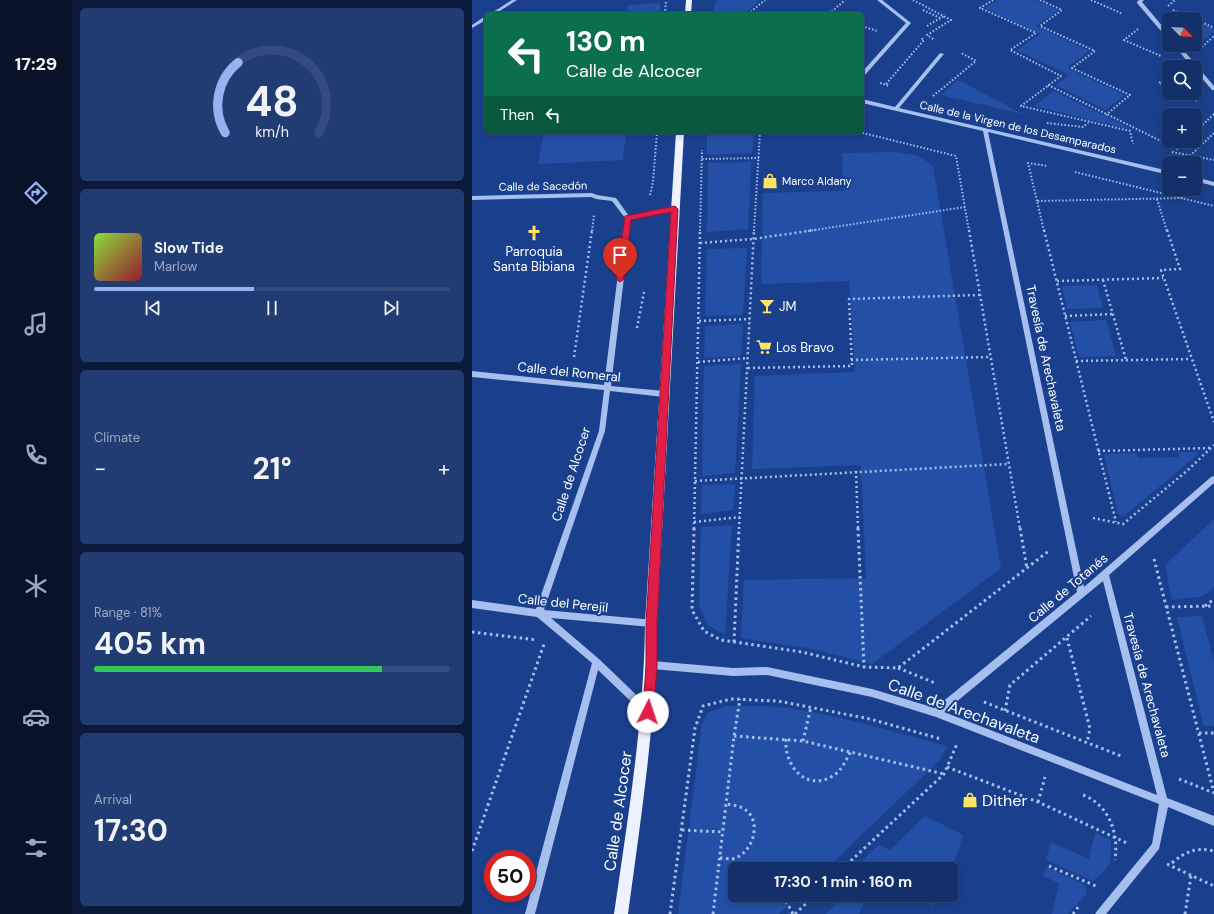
<!DOCTYPE html>
<html lang="en">
<head>
<meta charset="utf-8">
<style>
  :root { --surface:#14306a; --page:#213c72; --text:#f1f3f6; --muted:#9da9c1; --line:#334b7e; --accent:#95b2f1 }
  body { margin:0; font-family:"DM Sans",sans-serif; background:var(--page); color:var(--text); height:100vh; display:flex; flex-direction:column; font-size:15px; white-space:nowrap }
  * { box-sizing:border-box; margin:0 }
  p { font-size:13px; color:var(--muted) }
  .icon { flex:none; width:22px; height:22px; fill:none; stroke:currentColor; stroke-width:2; stroke-linecap:round; stroke-linejoin:round }
  .map { position:relative; flex:1; overflow:hidden }
  .side { display:flex; flex-direction:column; gap:8px; padding:8px; background:#0b1a3a; width:400px }
  .side>* { flex:none }
  .top-card { position:absolute; left:12px; top:12px; width:380px; height:122px; border-radius:6px; box-shadow:0 2px 6px #0003,0 0 0 1px var(--line); background:#0b6e4f; color:#fff; overflow:hidden }
  .needle { width:26px; rotate:114deg }
  .fabs { position:absolute; left:690px; top:12px; display:grid; gap:8px }
  .fabs a { display:grid; place-items:center; width:40px; height:40px; border-radius:6px; background:var(--surface); box-shadow:0 2px 6px #0003,0 0 0 1px var(--line); font-size:20px }
  .speed { position:absolute; left:12px; top:850px; display:flex; gap:8px; font-size:20px; font-weight:700; text-align:center }
  .speed>* { display:grid; place-content:center; width:52px; height:52px; border-radius:50%; background:var(--surface); box-shadow:0 2px 6px #0003,0 0 0 1px var(--line); line-height:1 }
  .speed .limit { border:6px solid #d22; background:#fff; color:#111 }
  .pin { position:absolute; display:grid; place-items:center; width:34px; height:34px; color:#fff; margin:-41px -17px; border-radius:50% 50% 50% 0; rotate:-45deg; box-shadow:0 0 4px #0007 }
  .pin .icon { rotate:45deg }
  .me { position:absolute; width:44px; margin:-22px; rotate:4deg; stroke-linejoin:round; filter:drop-shadow(0 0 3px #0008) }
  .turn { display:flex; align-items:center; gap:14px; height:84px; padding:0 16px; font-size:18px }
  .turn .icon { width:52px; height:52px; stroke-width:2.5 }
  .turn b { display:block; font-size:28px; line-height:34px }
  .then { display:flex; align-items:center; height:38px; padding:0 16px; background:#0003; gap:8px; font-size:15px }
  .big { font-size:30px; font-weight:700; line-height:1.1 }
  .side .widget { flex:1; display:flex; flex-direction:column; justify-content:center; gap:6px; min-width:0; padding:0 14px; border-radius:6px; background:var(--page) }
  .side .dial { align-items:center; gap:0 }
  .dial svg { height:104px; overflow:visible; fill:none; stroke:var(--line); stroke-width:7; stroke-linecap:round; text-anchor:middle }
  .dial text { fill:var(--text); stroke:none }
  .song { display:flex; align-items:center; gap:12px }
  .cover { width:48px; height:48px; border-radius:6px; background:linear-gradient(135deg,hsl(90 70% 55%),hsl(350 70% 35%)) }
  .played { height:4px; border-radius:2px; background:linear-gradient(90deg,var(--accent) 45%,var(--line) 45%) }
  .keys { display:flex; justify-content:space-around; direction:ltr }
  .heat { display:flex; justify-content:space-between; align-items:center; font-size:22px; direction:ltr }
  .charge { height:6px; border-radius:3px; background:linear-gradient(90deg,#34c759 81%,var(--line) 0) }
  .trip { position:absolute; left:256px; top:862px; width:230px; height:40px; border-radius:6px; background:var(--surface); box-shadow:0 2px 6px #0003,0 0 0 1px var(--line); font-weight:700; line-height:40px; text-align:center }
  main { display:flex; flex:1; min-height:0 }
  .tab-bar { display:flex; flex-direction:column; width:72px; justify-content:space-around; align-items:center; background:#08132a; color:var(--muted) }
  .tab-bar .icon { width:28px; height:28px }
  .tab-bar .current { color:var(--accent) }
  .tab-bar b { font-size:18px; color:var(--text) }
  .map>svg:first-child { display:block }
  .green { fill:#2350a6 }
  .lines { fill:none; stroke-linecap:round; stroke-linejoin:round }
  .path-far2 { stroke:#a7bfee; stroke-width:2; stroke-dasharray:1.5 2; stroke-linecap:butt }
  .path-far1 { stroke:#a7bfee; stroke-width:2.5; stroke-dasharray:2 3; stroke-linecap:butt }
  .path { stroke:#a7bfee; stroke-width:3; stroke-dasharray:2.5 3.5; stroke-linecap:butt }
  .minor { fill:#a7bfee; fill-rule:evenodd }
  .major { fill:#eef2ff; fill-rule:evenodd }
  .route { fill:#e11d48; stroke:#92132f }
  .labels { text-anchor:middle; dominant-baseline:central; stroke-width:4; stroke-linejoin:round; paint-order:stroke }
  .far-street-label { font-size:11px; fill:#fff; stroke:#1a408d }
  .far-poi-label { font-size:11px; fill:#fff; stroke:#1a408d; text-anchor:start }
  .poi-label { font-size:13px; fill:#fff; stroke:#1a408d; text-anchor:start }
  .street-label { font-size:13px; fill:#fff; stroke:#1a408d }
  .near-street-label { font-size:16px; fill:#fff; stroke:#1a408d }
  .near-poi-label { font-size:16px; fill:#fff; stroke:#1a408d; text-anchor:start }
</style>
</head>
<body>
<main>
<nav class="tab-bar">
<b>17:29</b>
<svg class="icon current" aria-label="directions" viewBox="0 0 24 24"><path d="M12 3l9 9-9 9-9-9zM9 14v-3h6M13 9l2 2-2 2"/></svg>
<svg class="icon" aria-label="music" viewBox="0 0 24 24"><path d="M9 18V5l10-2v13"/><circle cx="6" cy="18" r="3"/><circle cx="16" cy="16" r="3"/></svg>
<svg class="icon" aria-label="phone" viewBox="0 0 24 24"><path d="M5 4h4l2 5-3 2q2 4 5 5l2-3 5 2v4C11 20 4 13 5 4z"/></svg>
<svg class="icon" aria-label="climate" viewBox="0 0 24 24"><path d="M12 3v18M4 7l16 10M4 17L20 7"/></svg>
<svg class="icon" aria-label="car" viewBox="0 0 24 24"><path d="M5 17H2v-5l4-1 3-4h7l3 4 3 1v5h-3M9 17h6M6 11h13"/><circle cx="7" cy="17" r="2"/><circle cx="17" cy="17" r="2"/></svg>
<svg class="icon" aria-label="filters" viewBox="0 0 24 24"><path d="M4 7h16M4 17h16"/><circle cx="9" cy="7" r="2"/><circle cx="15" cy="17" r="2"/></svg>
</nav>
<section class="side">
<div class="widget dial"><svg viewBox="0 0 100 80">
<path d="M14 69A42 42 0 1 1 86 69"/>
<path d="M14 69A42 42 0 0 1 24 15" stroke="#95b2f1"/>
<text x="50" y="56" font-size="32" font-weight="700">48</text>
<text x="50" y="72" font-size="11">km/h</text>
</svg></div>
<div class="widget">
<div class="song"><i class="cover"></i><div><b>Slow Tide</b><p>Marlow</p></div></div>
<div class="played"></div>
<div class="keys"><svg class="icon" aria-label="previous" viewBox="0 0 24 24"><path d="M18 5L8 12l10 7zM5 5v14"/></svg><svg class="icon" aria-label="pause" viewBox="0 0 24 24"><path d="M8 5v14M16 5v14"/></svg><svg class="icon" aria-label="next" viewBox="0 0 24 24"><path d="M6 5l10 7-10 7zM19 5v14"/></svg></div>
</div>
<div class="widget"><p>Climate</p>
<div class="heat"><a>−</a><b class="big">21°</b><a>+</a></div>
</div>
<div class="widget"><p>Range · 81%</p><b class="big">405 km</b><div class="charge"></div></div>
<div class="widget"><p>Arrival</p><b class="big">17:30</b></div>
</section>
<div class="map">
<svg width="742" height="914" viewBox="0 0 742 914">
  <rect width="100%" height="100%" fill="#1a408d"/>
  <!-- green -->
  <g class="green">
    <path d="M245,0H288L272,14H240Z"/>
    <path d="M526,0H563L586,10L564,26L617,51L595,68L652,95L634,110L584,85L597,75L545,50L568,34L513,8Z"/>
    <path d="M188,3V14H155L156,5Z"/>
    <path d="M723,21L742,29V31L730,42L723,35Z"/>
    <path d="M486,80L551,114L469,95Z"/>
    <path d="M582,91L661,130L562,106Z"/>
    <path d="M72,132H154L151,160L66,164Z"/>
    <path d="M235,132H282L280,153L235,155Z"/>
    <path d="M425,152L447,156L461,166L529,568L400,664L336,648L269,638L272,580L394,578L389,465L280,469L283,376L383,372L377,281L289,284L291,193L372,191L370,153Z"/>
    <path d="M279,162L276,229L235,232L236,163Z"/>
    <path d="M275,248L271,315L233,316L235,249Z"/>
    <path d="M625,285L631,308L595,309L590,286Z"/>
    <path d="M634,320L644,356L607,357L598,322Z"/>
    <path d="M271,324L269,356L232,358L233,326Z"/>
    <path d="M269,364L263,473L230,476L232,366Z"/>
    <path d="M706,452H726L725,455L652,516L646,514L632,454L664,453L666,458L707,457Z"/>
    <path d="M263,484L261,510L229,514L230,485Z"/>
    <path d="M742,519V587L731,596L700,600L693,565Z"/>
    <path d="M260,525L253,635L236,625L227,606L229,527Z"/>
    <path d="M730,616L742,663V726H732L705,617Z"/>
    <path d="M254,706C271,707 289,705 306,707C362,713 420,732 475,746L468,760L354,869H263V895H327L307,914H206L230,724L236,713Z"/>
    <path d="M453,816L491,835L482,863L476,861L473,869H408L405,867L404,869H382L406,845L418,850Z"/>
    <path d="M623,833L639,840C639,864 640,866 621,881L574,860L579,842L617,859Z"/>
    <path d="M574,867L611,884L614,888L615,893L596,914H580L587,883L571,876Z"/>
    <path d="M374,895H394L387,914H354Z"/>
    <path d="M438,895H465L462,906Z"/>
  </g>
  <g class="lines">
    <!-- path-far2 -->
    <g class="path-far2">
      <path d="M441,0L479,20L455,35L463,40"/>
      <path d="M521,0L508,8L564,33L538,50L589,76L549,106L658,131L661,144"/>
      <path d="M568,0L590,10L568,26L623,51L600,68L658,95L634,115"/>
      <path d="M619,0L651,14"/>
      <path d="M696,6L703,0"/>
      <path d="M451,10L468,18"/>
      <path d="M701,10L722,19"/>
      <path d="M193,14L194,0"/>
      <path d="M276,14L293,0"/>
      <path d="M357,14L373,0"/>
      <path d="M723,19L742,28"/>
      <path d="M390,26L405,31"/>
      <path d="M455,26L472,16"/>
      <path d="M666,29L652,40L689,56"/>
      <path d="M730,47L742,36"/>
      <path d="M697,76L687,83L697,88"/>
      <path d="M408,83L418,86"/>
      <path d="M414,84L452,40L449,38"/>
      <path d="M576,85L705,149L714,141"/>
      <path d="M708,93L725,101"/>
      <path d="M461,96L504,61L489,53"/>
      <path d="M575,123L611,127L616,123"/>
      <path d="M387,132L484,156L497,231"/>
      <path d="M723,132L742,114"/>
      <path d="M700,152L742,160"/>
      <path d="M718,156L742,133"/>
      <path d="M230,159L287,158"/>
      <path d="M603,172L742,206"/>
      <path d="M178,195L181,182L185,132"/>
      <path d="M685,199L695,231"/>
      <path d="M565,201L556,163L576,166"/>
      <path d="M120,231L122,215"/>
      <path d="M228,231L230,150"/>
      <path d="M282,231L288,132"/>
      <path d="M336,231L493,207"/>
      <path d="M572,231L565,201L711,198"/>
    </g>
    <!-- path-far1 -->
    <g class="path-far1">
      <path d="M497,230L548,529"/>
      <path d="M572,230L644,522"/>
      <path d="M695,230L708,269L689,270L742,422"/>
      <path d="M228,243L281,239L343,230"/>
      <path d="M631,280L654,360"/>
      <path d="M585,281L691,278"/>
      <path d="M593,316L642,314"/>
      <path d="M227,321L278,319"/>
      <path d="M165,328L172,292"/>
      <path d="M102,357L120,230"/>
      <path d="M379,360L518,357"/>
      <path d="M604,361L719,359"/>
      <path d="M226,362L276,358"/>
      <path d="M276,368L380,366L377,299L507,295"/>
      <path d="M626,451L739,448"/>
      <path d="M384,471L386,529"/>
      <path d="M223,481L536,464"/>
      <path d="M621,518L651,524L716,470L742,445"/>
      <path d="M222,522L268,517"/>
      <path d="M222,529L228,230"/>
      <path d="M267,529L282,230"/>
    </g>
    <!-- path -->
    <g class="path">
      <path d="M222,528L220,610L232,631L249,640L330,652L392,667L426,668L578,550"/>
      <path d="M386,528L392,667"/>
      <path d="M548,528L555,569"/>
      <path d="M682,559L742,793"/>
      <path d="M733,606L742,599"/>
      <path d="M694,607L742,606"/>
      <path d="M0,632L65,640"/>
      <path d="M595,638L618,729L615,743"/>
      <path d="M262,642L267,528"/>
      <path d="M426,668L463,683"/>
      <path d="M512,702L649,756"/>
      <path d="M533,711L538,685L619,616"/>
      <path d="M727,733H742"/>
      <path d="M262,736L331,741L472,774"/>
      <path d="M314,739C312,766 334,792 361,776C370,770 374,760 379,751"/>
      <path d="M331,741L339,707"/>
      <path d="M475,767L566,802L657,844"/>
      <path d="M707,779L742,793"/>
      <path d="M611,795C637,805 647,833 643,860"/>
      <path d="M566,802L573,777"/>
      <path d="M210,830L251,832"/>
      <path d="M0,851L72,644"/>
      <path d="M248,858C252,858 257,859 260,859C279,855 289,827 277,813C271,806 262,805 254,804"/>
      <path d="M700,863C714,851 724,847 742,851"/>
      <path d="M695,864L742,886"/>
      <path d="M577,866L624,886"/>
      <path d="M327,869L341,865L354,869"/>
      <path d="M370,869L472,774L485,744"/>
      <path d="M314,895V901L321,914"/>
      <path d="M198,914L223,728L231,706L259,699L306,701L398,719L469,739"/>
      <path d="M241,914L262,736L268,699"/>
      <path d="M323,914L343,895"/>
      <path d="M601,914L607,906"/>
      <path d="M713,914L719,876"/>
    </g>
    <!-- minor -->
    <g class="minor">
      <path d="M40,0H45L23,14H18Z"/>
      <path d="M405,0H410L439,23L392,76H390V72L434,23Z"/>
      <path d="M667,0H672L670,2L697,34V38H695L665,3V2Z"/>
      <path d="M12,17H14V20L0,28V25Z"/>
      <path d="M702,45H707L742,86V90H740L723,70V67H720Z"/>
      <path d="M468,53L472,54L427,108L697,171V175L516,132L612,587L739,477L742,476V483L637,575L695,798L742,816V826L696,807L687,849L634,914H623L625,911L680,844L687,804L464,717L400,697L295,675L261,676L180,669L177,668L176,665L177,662L180,661L261,668L295,667L400,689L463,708L605,592L511,131L390,103V99L423,107ZM631,581L685,795L472,712Z"/>
      <path d="M723,177L742,182V186L723,181Z"/>
      <path d="M120,193L125,195L144,198L157,216L203,207L206,209L203,211L159,219L139,386L192,391L195,394L192,397L138,391L133,431L72,610L182,620L183,623L182,626L179,627L79,618L127,659L178,708L179,711L178,714L175,715L172,714L126,670L63,914H53L120,663L65,617L0,608V600L64,609L127,431L132,390L0,377V371L132,385L153,218L140,201L124,199L119,197L0,200V196Z"/>
    </g>
    <!-- major -->
    <g class="major">
      <path d="M214,0H220L219,14H213Z"/>
      <path d="M204,132H212L185,623C184,721 169,817 156,914H142C156,817 172,721 173,623Z"/>
    </g>
  </g>
  <!-- route -->
  <path class="route" d="M203,206L206,209L185,623V665L182,712L180,716L176,717L173,716L171,712L174,665V623L199,212L159,220L152,279L148,282L144,279L153,216Z"/>
  <!-- icons -->
  <defs>
    <symbol id="shop-bare" viewBox="-9 -9 18 18"><path d="M-5-2.5h2.3a2.7 3.5 0 0 1 5.4 0H5L5.5 6h-11ZM-1.5-2.5h3a1.5 2.3 0 0 0-3 0Z" fill="#ffe364" stroke="#1a408d" stroke-width="2.5" paint-order="stroke"/></symbol>
    <symbol id="church-bare" viewBox="-9 -9 18 18"><path d="M-1.2-6h2.4v3.5h3.3v2.4h-3.3V6h-2.4V-.1h-3.3v-2.4h3.3Z" fill="#ffe364" stroke="#1a408d" stroke-width="2.5" paint-order="stroke"/></symbol>
    <symbol id="bar-bare" viewBox="-9 -9 18 18"><path d="M-6-5H6L.8 .8V4.5H3.5V6h-7V4.5H-.8V.8Z" fill="#ffe364" stroke="#1a408d" stroke-width="2.5" paint-order="stroke"/></symbol>
    <symbol id="supermarket-bare" viewBox="-9 -9 18 18"><path d="M-6-5.5h2.5l.6 2H6L4.5 2H-2.5L-4.4-4H-6ZM-1.5 3.2a1.3 1.3 0 1 0 .1 0ZM3 3.2a1.3 1.3 0 1 0 .1 0Z" fill="#ffe364" stroke="#1a408d" stroke-width="2.5" paint-order="stroke"/></symbol>
  </defs>
  <g fill-rule="evenodd">
    <use href="#shop-bare" x="287" y="170" width="22" height="22"/>
    <use href="#church-bare" x="51" y="222" width="22" height="22"/>
    <use href="#bar-bare" x="284" y="295" width="22" height="22"/>
    <use href="#supermarket-bare" x="281" y="336" width="22" height="22"/>
    <use href="#shop-bare" x="487" y="789" width="22" height="22"/>
  </g>
  <g class="labels">
    <!-- far-street labels -->
    <g class="far-street-label">
      <text transform="translate(546 127) rotate(13)">Calle de la Virgen de los Desamparados</text>
      <text transform="translate(71 186) rotate(-1)">Calle de Sacedón</text>
    </g>
    <!-- far-poi labels -->
    <g class="far-poi-label">
      <text x="310" y="181">Marco Aldany</text>
    </g>
    <!-- poi labels -->
    <g class="poi-label">
      <text x="62" y="251" text-anchor="middle">Parroquia<tspan x="62" dy="15">Santa Bibiana</tspan></text>
      <text x="307" y="306">JM</text>
      <text x="304" y="347">Los Bravo</text>
    </g>
    <!-- street labels -->
    <g class="street-label">
      <text transform="translate(574 358) rotate(78)">Travesía de Arechavaleta</text>
      <text transform="translate(97 372) rotate(6)">Calle del Romeral</text>
      <text transform="translate(99 474) rotate(-72)">Calle de Alcocer</text>
      <text transform="translate(596 588) rotate(-40)">Calle de Totanés</text>
      <text transform="translate(91 603) rotate(6)">Calle del Perejil</text>
      <text transform="translate(675 685) rotate(75)">Travesía de Arechavaleta</text>
    </g>
    <!-- near-street labels -->
    <g class="near-street-label">
      <text transform="translate(492 711) rotate(20)">Calle de Arechavaleta</text>
      <text transform="translate(146 811) rotate(-82)">Calle de Alcocer</text>
    </g>
    <!-- near-poi labels -->
    <g class="near-poi-label">
      <text x="510" y="800">Dither</text>
    </g>
  </g>
</svg>
<div class="fabs">
<a><svg class="needle" viewBox="-14 -14 28 28"><path d="M0-13l5 13h-10z" fill="#e53935"/><path d="M0 13l5-13h-10z" fill="#9da9c1"/></svg></a>
<a><svg class="icon" aria-label="search" viewBox="0 0 24 24"><circle cx="10" cy="10" r="6"/><path d="M15 15l6 6"/></svg></a>
<a>+</a>
<a>−</a>
</div>
<div class="speed"><div class="limit">50</div></div>
<div class="pin" style="left:148px;top:279px;background:#d93025"><svg class="icon" aria-label="arrive" viewBox="0 0 24 24"><path d="M6 21V4h12l-3 4 3 4H6"/></svg></div>
<svg class="me" style="left:176px;top:712px" viewBox="-20 -20 40 40"><circle r="19" fill="#fff"/><path d="M0-13L10 11 0 6-10 11z" fill="#e11d48"/></svg>
<div class="trip">17:30 · 1 min · 160 m</div>
<div class="top-card">
<div class="turn"><svg class="icon" aria-label="left" viewBox="0 0 24 24"><path d="M17 20v-9H6M10 6l-5 5 5 5"/></svg><div><b>130 m</b>Calle de Alcocer</div></div>
<div class="then">Then<svg class="icon" aria-label="left" viewBox="0 0 24 24"><path d="M17 20v-9H6M10 6l-5 5 5 5"/></svg></div>
</div>
</div>
</main>
</body>
</html>
